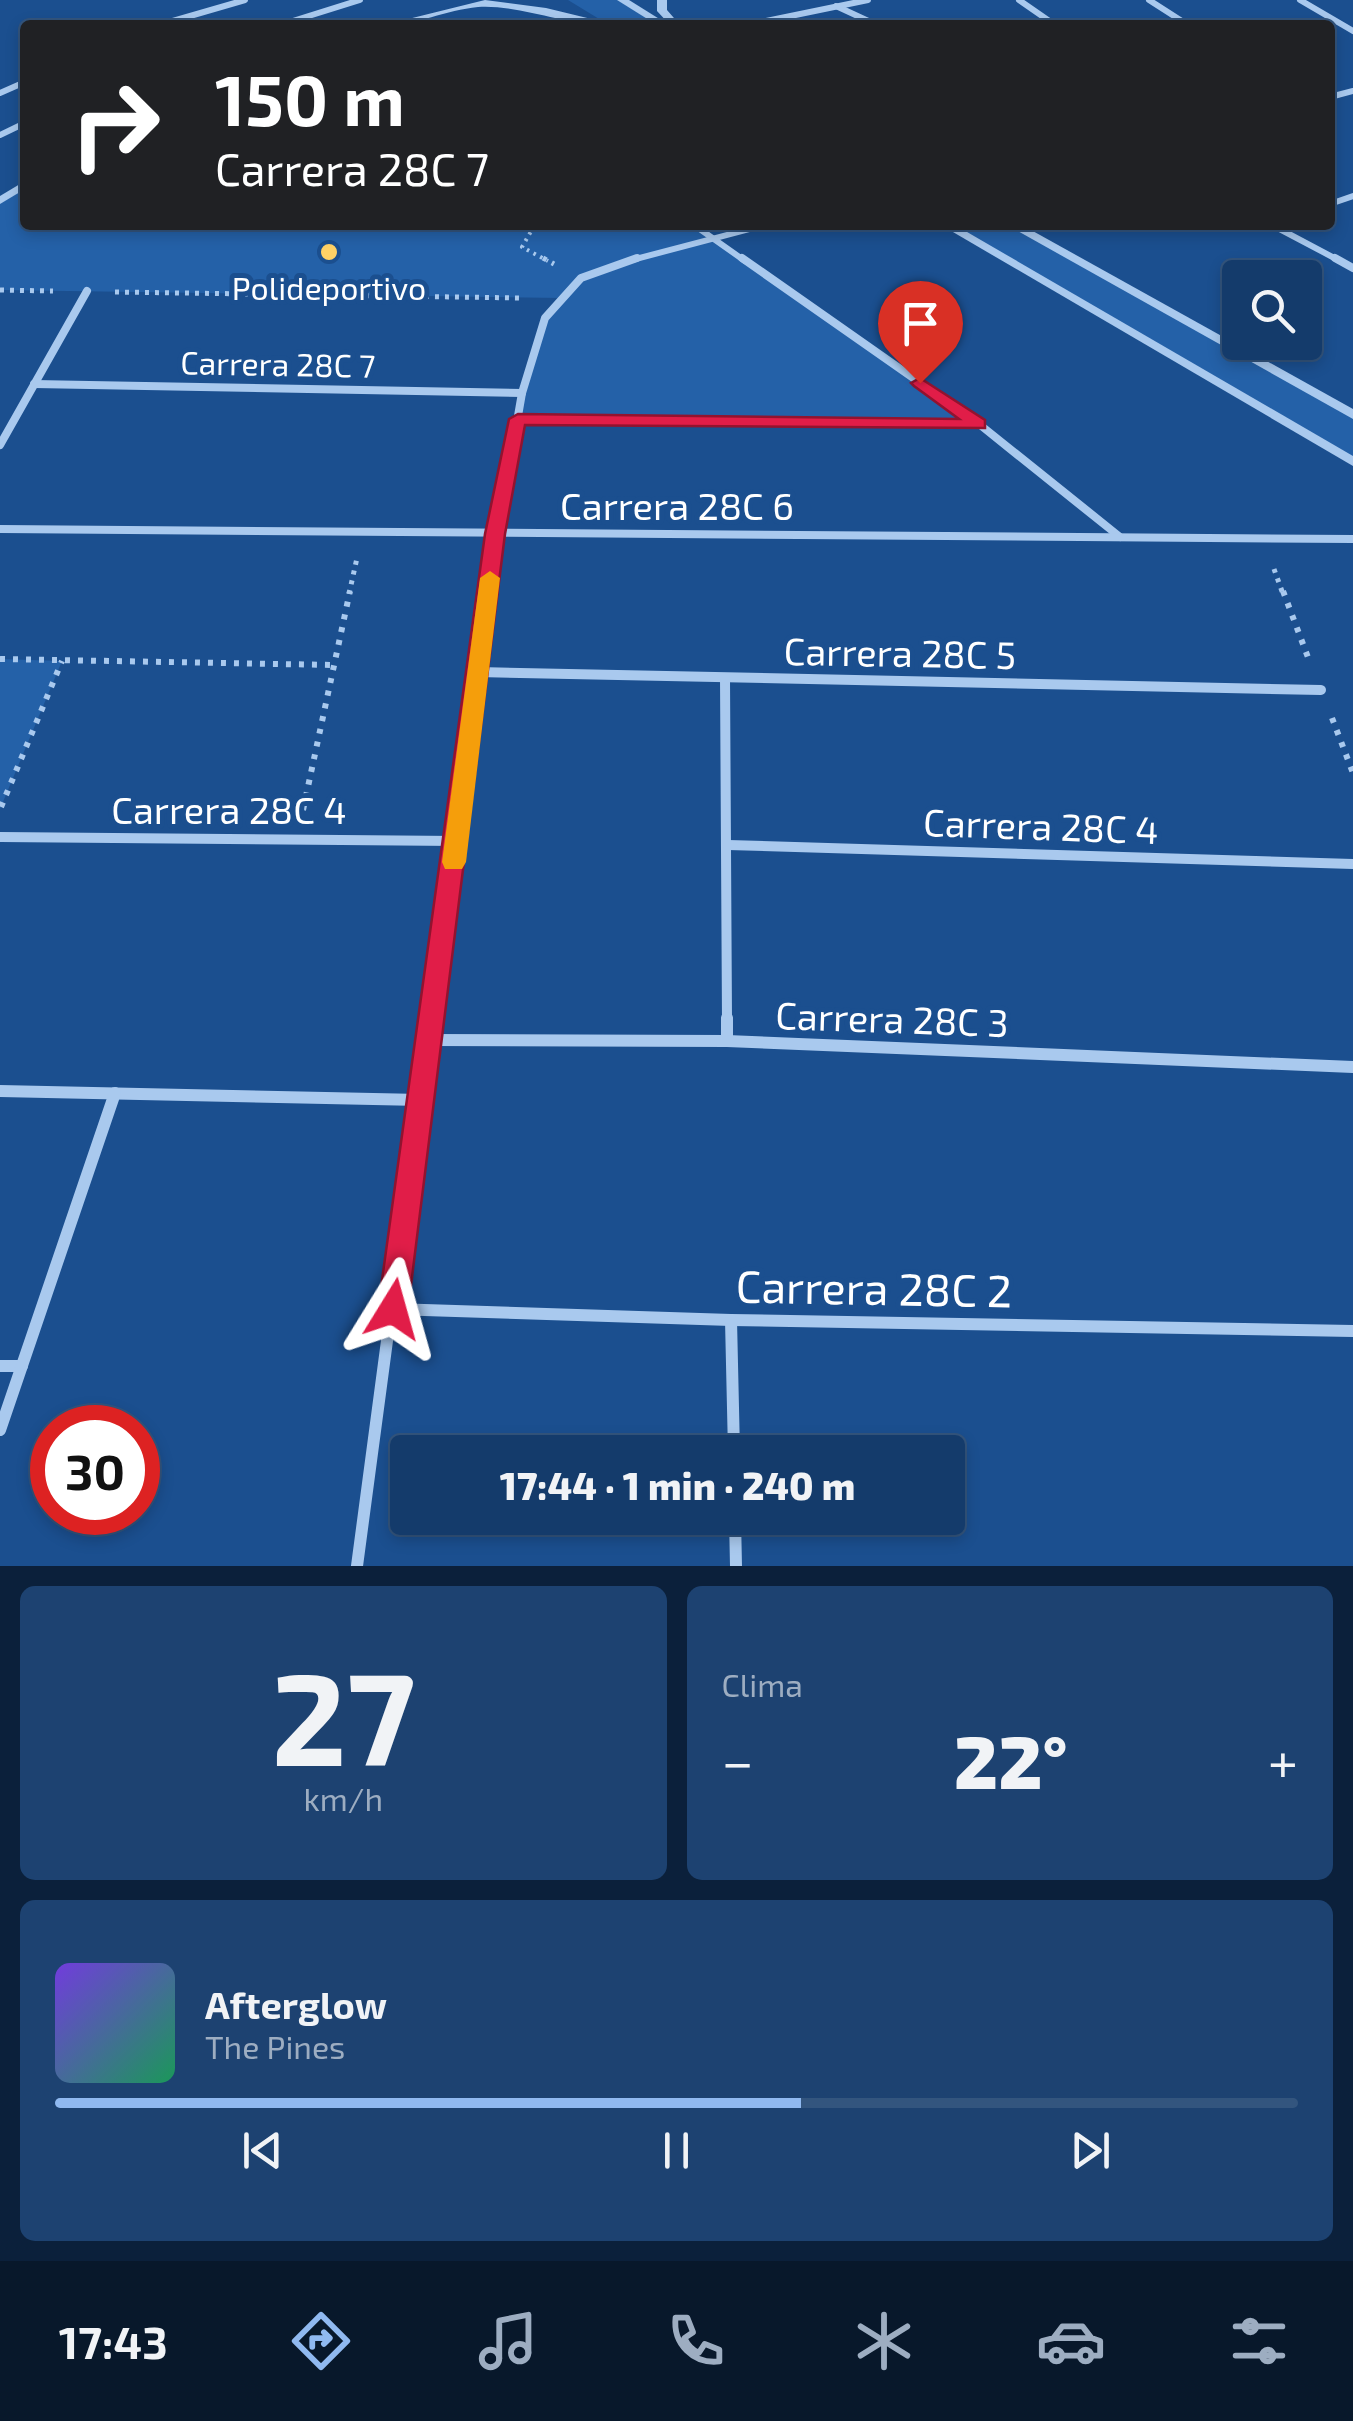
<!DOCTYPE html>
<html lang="es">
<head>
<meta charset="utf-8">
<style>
  :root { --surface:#143b6b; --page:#1d4271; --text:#f1f3f6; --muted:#9dadc1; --line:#33557e; --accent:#90b9f0 }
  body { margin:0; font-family:"Exo 2",sans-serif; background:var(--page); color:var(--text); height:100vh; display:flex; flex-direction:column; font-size:38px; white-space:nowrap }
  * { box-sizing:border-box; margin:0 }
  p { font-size:32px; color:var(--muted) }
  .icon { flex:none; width:55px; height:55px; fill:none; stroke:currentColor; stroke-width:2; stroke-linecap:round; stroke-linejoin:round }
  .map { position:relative; height:1566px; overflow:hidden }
  .drawer { display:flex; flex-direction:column; gap:20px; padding:20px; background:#0b203b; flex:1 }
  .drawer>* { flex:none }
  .banner { position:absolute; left:20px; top:20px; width:1315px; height:210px; border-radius:10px; box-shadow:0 5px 15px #0003,0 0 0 2px var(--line); background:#202124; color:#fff; overflow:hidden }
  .buttons { position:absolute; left:1222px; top:260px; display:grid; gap:20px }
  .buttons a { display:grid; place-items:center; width:100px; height:100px; border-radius:10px; background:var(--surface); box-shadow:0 5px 15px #0003,0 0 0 2px var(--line); font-size:50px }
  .speed { position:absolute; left:30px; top:1405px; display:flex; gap:20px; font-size:50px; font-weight:700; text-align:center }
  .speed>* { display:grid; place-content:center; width:130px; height:130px; border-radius:50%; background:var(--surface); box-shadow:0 5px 15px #0003,0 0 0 2px var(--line); line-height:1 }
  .speed .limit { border:15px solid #d22; background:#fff; color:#111 }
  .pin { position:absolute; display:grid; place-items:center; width:85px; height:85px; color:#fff; margin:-102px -42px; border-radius:50% 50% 50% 0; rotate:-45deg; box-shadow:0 0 10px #0007 }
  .pin .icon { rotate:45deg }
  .me { position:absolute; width:110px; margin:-55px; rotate:8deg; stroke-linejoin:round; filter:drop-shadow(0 0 8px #0008) }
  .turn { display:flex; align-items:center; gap:35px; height:210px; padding:0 30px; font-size:45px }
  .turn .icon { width:130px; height:130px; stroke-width:2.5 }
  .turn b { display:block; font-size:70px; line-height:85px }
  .big { font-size:75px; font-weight:800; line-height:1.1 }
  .drawer .card { flex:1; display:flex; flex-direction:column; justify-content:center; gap:15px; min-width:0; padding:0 35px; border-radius:15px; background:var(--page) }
  .drawer .dial { align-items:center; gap:0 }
  .dial b { font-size:130px; line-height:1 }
  .song { display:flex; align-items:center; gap:30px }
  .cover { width:120px; height:120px; border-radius:15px; background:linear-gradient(135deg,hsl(260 70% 55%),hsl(150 70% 35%)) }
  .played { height:10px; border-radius:5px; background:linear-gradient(90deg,var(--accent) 60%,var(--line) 60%) }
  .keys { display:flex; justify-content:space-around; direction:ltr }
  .heat { display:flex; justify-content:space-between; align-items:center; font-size:55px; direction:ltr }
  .drawer .tiles { flex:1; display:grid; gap:20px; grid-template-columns:1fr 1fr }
  .card:last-child { grid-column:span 2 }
  .trip { position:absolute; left:390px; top:1435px; width:575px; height:100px; border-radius:10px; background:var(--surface); box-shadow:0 5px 15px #0003,0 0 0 2px var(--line); font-weight:800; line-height:100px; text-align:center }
  .tab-bar { display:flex; height:160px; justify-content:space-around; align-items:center; background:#08182b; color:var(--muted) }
  .tab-bar .icon { width:70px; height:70px }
  .tab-bar .on { color:var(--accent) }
  .tab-bar b { font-size:45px; color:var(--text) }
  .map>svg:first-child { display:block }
  .green { fill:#2461a8 }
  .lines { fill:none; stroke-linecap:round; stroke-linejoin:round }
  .path-far2 { stroke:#a9c9ee; stroke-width:4; stroke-dasharray:2.5 5; stroke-linecap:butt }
  .path-far1 { stroke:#a9c9ee; stroke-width:5; stroke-dasharray:4 6; stroke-linecap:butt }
  .path { stroke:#a9c9ee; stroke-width:6; stroke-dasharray:5 8; stroke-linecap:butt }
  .minor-far3 { stroke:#a9c9ee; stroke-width:6 }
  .minor-far2 { stroke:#a9c9ee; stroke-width:8 }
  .minor-far1 { stroke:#a9c9ee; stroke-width:10 }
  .minor { stroke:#a9c9ee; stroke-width:12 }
  .tertiary { fill:#a9c9ee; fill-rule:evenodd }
  .route { fill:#e11d48; stroke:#92132f; stroke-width:2.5 }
  .slow { fill:#f59e0b }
  .poi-dot { fill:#ffd166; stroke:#1b4f8f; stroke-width:4 }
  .labels { text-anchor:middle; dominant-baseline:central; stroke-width:10; stroke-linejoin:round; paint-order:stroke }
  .far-poi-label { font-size:32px; fill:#fff; stroke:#1b4f8f }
  .far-street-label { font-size:32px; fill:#fff; stroke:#1b4f8f }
  .street-label { font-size:38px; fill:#fff; stroke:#1b4f8f }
  .near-street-label { font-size:45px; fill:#fff; stroke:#1b4f8f }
</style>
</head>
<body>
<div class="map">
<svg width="1353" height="1566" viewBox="0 0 1353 1566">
  <rect width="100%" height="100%" fill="#1b4f8f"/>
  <!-- green -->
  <g class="green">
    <path d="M568,0H622L664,25H609Z"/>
    <path d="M25,184V225H694L979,424L518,419L545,318L562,298L0,290V201Z"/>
    <path d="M948,225H1013L1353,415V462Z"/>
    <path d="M0,659L62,661L0,809Z"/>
  </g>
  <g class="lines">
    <!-- path-far2 -->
    <path class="path-far2" d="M419,225L427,229L533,228L522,247L548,261"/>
    <!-- path-far1 -->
    <g class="path-far1">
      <path d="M543,258L554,264"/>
      <path d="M0,290L53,291"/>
      <path d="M115,292L523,298"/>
      <path d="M1274,569L1283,594"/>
      <path d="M349,594L357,558"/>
    </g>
    <!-- path -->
    <g class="path">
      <path d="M1283,591L1309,660"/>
      <path d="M0,659L334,665"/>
      <path d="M1332,718L1353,773"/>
      <path d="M1,807L62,661"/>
      <path d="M303,810L350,591"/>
    </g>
    <!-- minor-far3 -->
    <g class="minor-far3">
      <path d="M1019,0L1055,25"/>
      <path d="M1149,0L1188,25"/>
      <path d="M1300,0L1353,31"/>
      <path d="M836,6L877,25"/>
      <path d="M159,25L245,0"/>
      <path d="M280,25L360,0"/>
      <path d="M747,25L868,0"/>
      <path d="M0,93L25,82"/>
      <path d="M1330,97L1353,91"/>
      <path d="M0,135L25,123"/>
      <path d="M1330,204L1353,196"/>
      <path d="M694,225L745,261"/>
      <path d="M1272,225L1340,261"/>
      <path d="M628,261L765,225"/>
    </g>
    <!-- minor-far2 -->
    <g class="minor-far2">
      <path d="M742,258L979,424L1120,537"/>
      <path d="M1335,258L1353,268"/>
      <path d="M34,384L522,393"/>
      <path d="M518,419L978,424"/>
      <path d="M0,445L87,291"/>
      <path d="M0,529L1353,539"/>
      <path d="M487,594L522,393L545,318L581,278L637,258"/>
    </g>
    <!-- minor-far1 -->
    <g class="minor-far1">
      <path d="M478,672L1321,690"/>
      <path d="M725,678L727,1020"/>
      <path d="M0,837L457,841"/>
      <path d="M728,845L1353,864"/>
      <path d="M430,1020L487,591"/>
    </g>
    <!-- minor -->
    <g class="minor">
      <path d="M727,1018V1041"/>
      <path d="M429,1040L727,1041L1353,1067"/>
      <path d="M0,1091L421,1100"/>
      <path d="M393,1309L731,1320L1353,1331"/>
      <path d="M731,1320L734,1452"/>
      <path d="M0,1366H22"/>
      <path d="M0,1430L115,1093"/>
      <path d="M735,1518L736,1566"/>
      <path d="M357,1566L430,1018"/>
    </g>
    <!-- tertiary -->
    <g class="tertiary">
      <path d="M485,0L546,8L612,24C575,29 520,4 478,7C446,10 417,25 384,25Z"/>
      <path d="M617,0H629L669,25H657Z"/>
      <path d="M657,0H667V10L680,25H670L657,11Z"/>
      <path d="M25,181V189L0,204V196Z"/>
      <path d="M941,225H955L1353,456V466Z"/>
      <path d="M1007,225H1022L1353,409V419Z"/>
    </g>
  </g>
  <!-- route -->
  <path class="route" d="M920,378L985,420V428L525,425L505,534L408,1309L404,1319L393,1324L382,1319L378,1309L485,534L509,419L518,414L959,419L914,386L911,383Z"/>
  <!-- slow -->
  <path class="slow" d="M490,571L500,578L466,862L462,869H445L442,862L480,578Z"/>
  <!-- markers -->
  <circle class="poi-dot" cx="329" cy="252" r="10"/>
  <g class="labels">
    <!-- far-poi labels -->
    <g class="far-poi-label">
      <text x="329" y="287">Polideportivo</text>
    </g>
    <!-- far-street labels -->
    <g class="far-street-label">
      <text transform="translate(278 363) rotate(1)">Carrera 28C 7</text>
    </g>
    <!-- street labels -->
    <g class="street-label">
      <text x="677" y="505">Carrera 28C 6</text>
      <text transform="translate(900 652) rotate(1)">Carrera 28C 5</text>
      <text x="229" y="809">Carrera 28C 4</text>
      <text transform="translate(1041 825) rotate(2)">Carrera 28C 4</text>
      <text transform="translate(892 1018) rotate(2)">Carrera 28C 3</text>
    </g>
    <!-- near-street labels -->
    <g class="near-street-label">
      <text transform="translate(874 1287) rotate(1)">Carrera 28C 2</text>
    </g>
  </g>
</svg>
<div class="buttons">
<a><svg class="icon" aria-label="search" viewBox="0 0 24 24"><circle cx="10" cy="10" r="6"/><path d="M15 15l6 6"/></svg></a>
</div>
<div class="speed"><div class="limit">30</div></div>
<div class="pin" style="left:920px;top:383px;background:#d93025"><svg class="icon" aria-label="arrive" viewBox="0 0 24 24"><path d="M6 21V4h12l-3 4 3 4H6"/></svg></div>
<svg class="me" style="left:393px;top:1309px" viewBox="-20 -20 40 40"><path d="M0-17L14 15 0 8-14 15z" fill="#e11d48" stroke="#fff" stroke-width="4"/></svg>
<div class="trip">17:44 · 1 min · 240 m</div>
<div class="banner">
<div class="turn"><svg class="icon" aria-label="right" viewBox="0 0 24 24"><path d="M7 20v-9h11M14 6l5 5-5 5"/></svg><div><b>150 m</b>Carrera 28C 7</div></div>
</div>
</div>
<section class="drawer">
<div class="tiles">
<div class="card dial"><b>27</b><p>km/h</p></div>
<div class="card"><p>Clima</p>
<div class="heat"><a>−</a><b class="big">22°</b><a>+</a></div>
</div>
<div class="card">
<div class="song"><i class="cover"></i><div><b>Afterglow</b><p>The Pines</p></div></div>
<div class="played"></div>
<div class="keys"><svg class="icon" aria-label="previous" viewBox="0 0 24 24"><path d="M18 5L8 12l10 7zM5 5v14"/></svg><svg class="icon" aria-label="pause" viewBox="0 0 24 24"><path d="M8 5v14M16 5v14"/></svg><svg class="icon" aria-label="next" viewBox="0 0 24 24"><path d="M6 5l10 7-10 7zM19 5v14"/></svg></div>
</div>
</div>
</section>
<nav class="tab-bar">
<b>17:43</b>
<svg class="icon on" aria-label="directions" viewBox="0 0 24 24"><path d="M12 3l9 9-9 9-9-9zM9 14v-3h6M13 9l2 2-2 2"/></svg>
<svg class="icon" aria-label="music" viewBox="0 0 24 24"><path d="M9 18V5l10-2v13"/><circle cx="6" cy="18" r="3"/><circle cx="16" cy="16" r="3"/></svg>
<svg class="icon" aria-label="phone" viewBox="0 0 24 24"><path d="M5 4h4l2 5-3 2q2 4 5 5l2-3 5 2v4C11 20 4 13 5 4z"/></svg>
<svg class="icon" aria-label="climate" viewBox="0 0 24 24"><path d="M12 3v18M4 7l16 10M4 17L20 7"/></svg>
<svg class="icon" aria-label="car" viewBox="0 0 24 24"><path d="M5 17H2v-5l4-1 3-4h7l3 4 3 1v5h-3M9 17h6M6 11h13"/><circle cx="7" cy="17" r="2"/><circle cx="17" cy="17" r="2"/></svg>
<svg class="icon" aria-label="filters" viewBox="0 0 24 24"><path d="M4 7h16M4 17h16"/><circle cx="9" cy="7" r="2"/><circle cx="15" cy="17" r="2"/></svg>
</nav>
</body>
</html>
